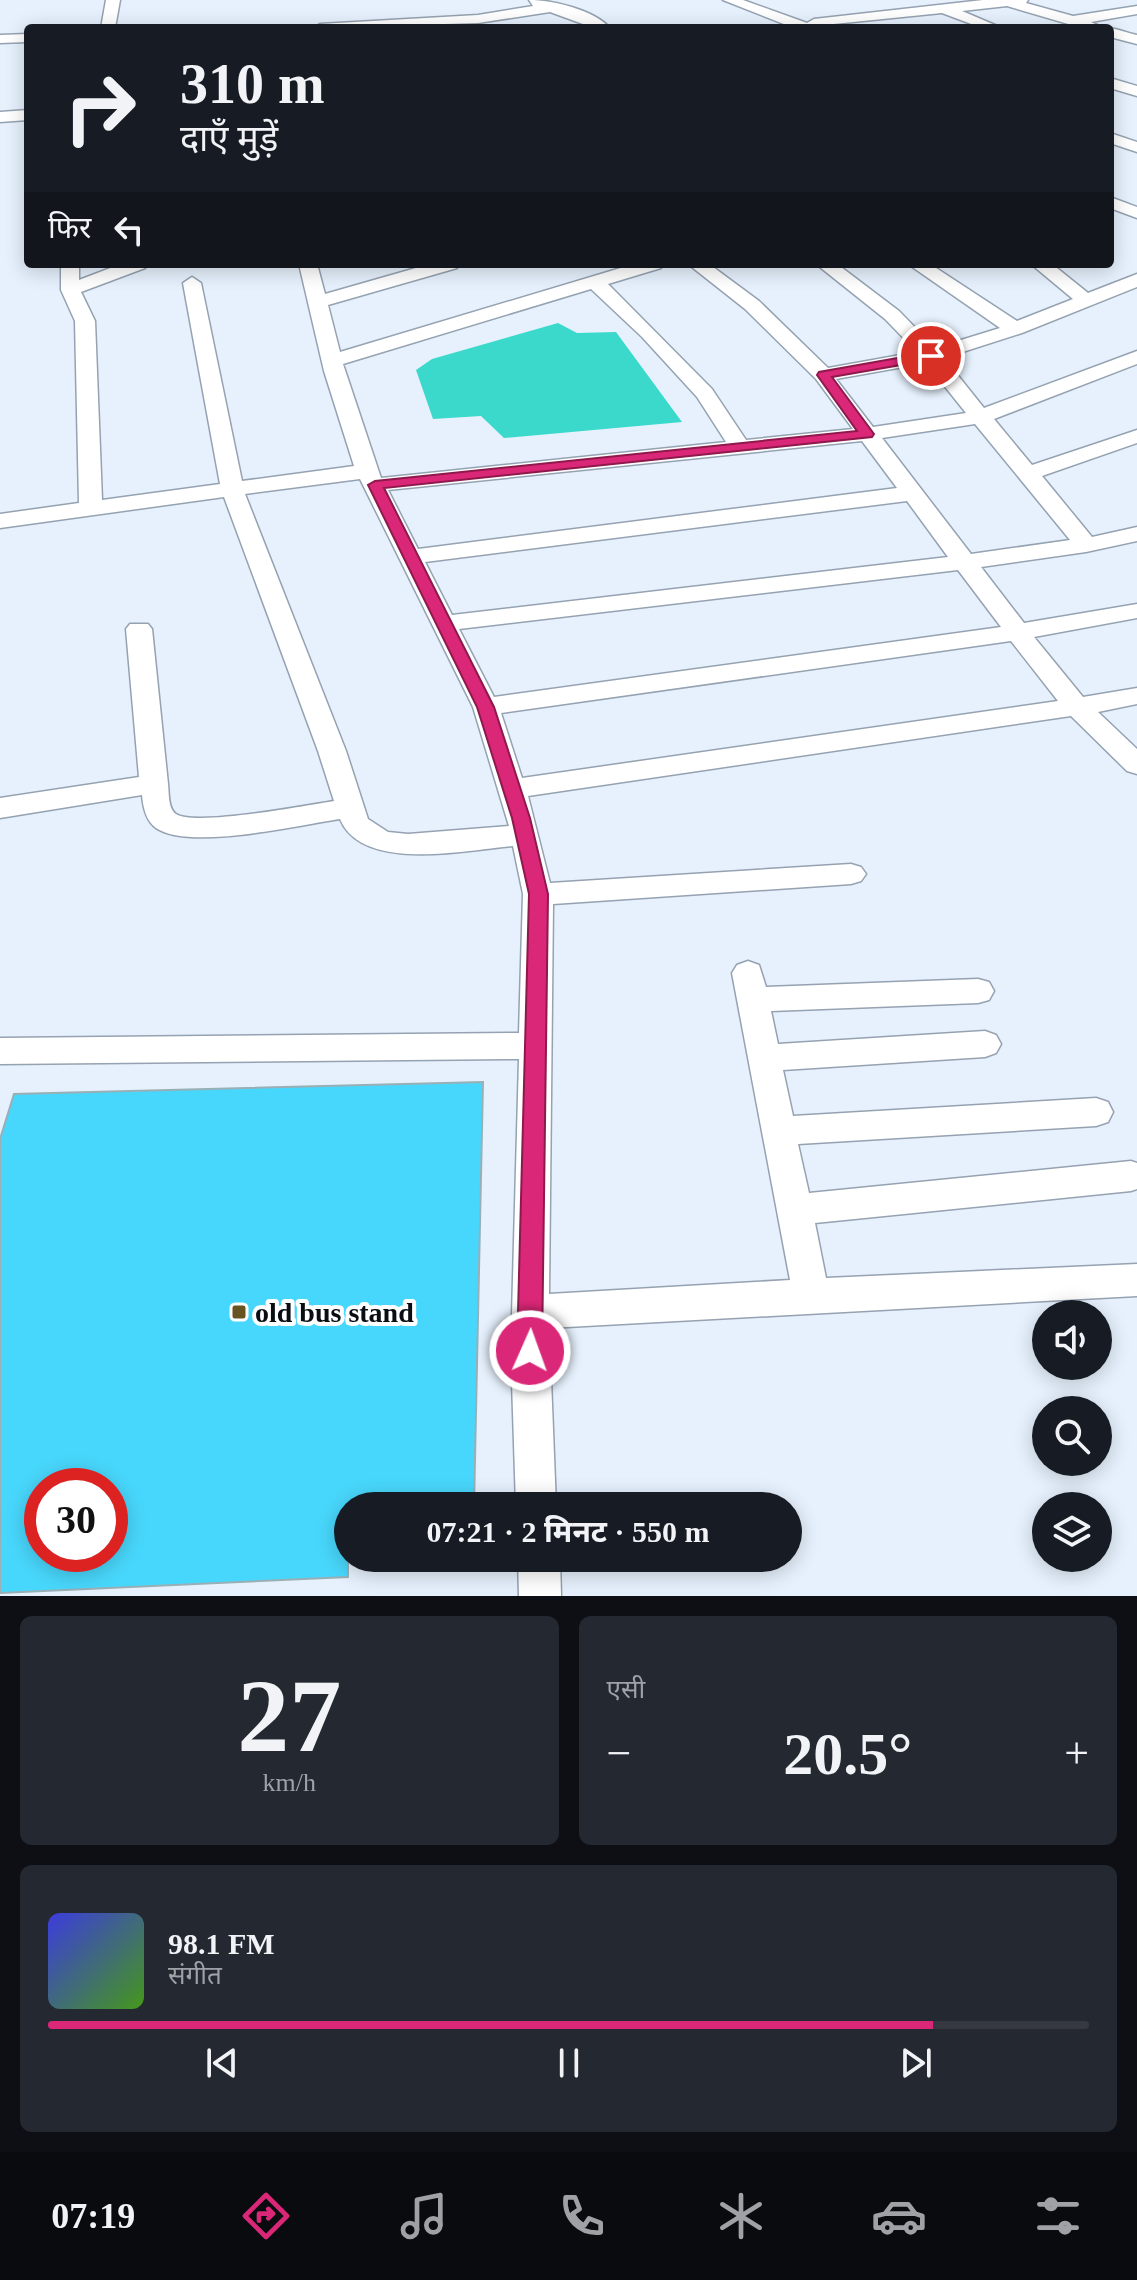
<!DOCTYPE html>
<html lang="hi">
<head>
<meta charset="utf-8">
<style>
  :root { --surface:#171b24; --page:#242831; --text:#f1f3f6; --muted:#9ea1a6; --line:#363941; --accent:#db2777 }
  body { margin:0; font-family:"Times New Roman","Noto Sans Devanagari",serif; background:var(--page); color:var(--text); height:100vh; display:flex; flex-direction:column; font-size:30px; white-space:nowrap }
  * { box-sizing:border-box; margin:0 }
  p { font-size:26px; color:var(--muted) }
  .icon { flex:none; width:44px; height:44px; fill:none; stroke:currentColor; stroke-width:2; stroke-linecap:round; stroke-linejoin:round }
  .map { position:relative; height:1596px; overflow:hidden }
  .side { display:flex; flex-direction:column; gap:20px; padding:20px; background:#0d0f14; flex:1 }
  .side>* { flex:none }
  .top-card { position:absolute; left:24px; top:24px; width:1090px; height:244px; border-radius:8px; box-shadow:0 4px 20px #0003; background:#171b24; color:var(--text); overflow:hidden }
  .buttons { position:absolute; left:1032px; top:1300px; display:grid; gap:16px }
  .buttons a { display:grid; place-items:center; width:80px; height:80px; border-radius:50%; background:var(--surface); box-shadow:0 4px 20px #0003; font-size:40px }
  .speed { position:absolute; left:24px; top:1468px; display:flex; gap:16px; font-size:40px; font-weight:700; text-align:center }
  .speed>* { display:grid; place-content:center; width:104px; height:104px; border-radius:50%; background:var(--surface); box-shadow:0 4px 20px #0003; line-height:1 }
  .speed .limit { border:12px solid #d22; background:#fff; color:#111 }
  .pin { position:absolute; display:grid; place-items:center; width:68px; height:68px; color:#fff; margin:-34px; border:4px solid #fff; border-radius:50%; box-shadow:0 2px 8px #0007 }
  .me { position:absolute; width:88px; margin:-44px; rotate:2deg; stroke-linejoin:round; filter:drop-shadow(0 0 6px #0008) }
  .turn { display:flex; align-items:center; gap:28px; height:168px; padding:0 24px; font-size:36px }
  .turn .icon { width:104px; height:104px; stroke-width:2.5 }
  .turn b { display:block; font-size:56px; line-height:68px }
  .then { display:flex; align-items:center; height:76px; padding:0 24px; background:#0003; gap:16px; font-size:30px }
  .big { font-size:60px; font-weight:700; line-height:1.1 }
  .side .widget { flex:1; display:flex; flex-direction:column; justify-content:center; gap:12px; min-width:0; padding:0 28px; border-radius:12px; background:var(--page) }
  .side .dial { align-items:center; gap:0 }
  .dial b { font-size:104px; line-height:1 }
  .song { display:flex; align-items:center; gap:24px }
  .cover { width:96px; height:96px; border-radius:12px; background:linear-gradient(135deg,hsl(240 70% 55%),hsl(100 70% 35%)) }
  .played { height:8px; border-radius:4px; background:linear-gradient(90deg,var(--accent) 85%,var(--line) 85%) }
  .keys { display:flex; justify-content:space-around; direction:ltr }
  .heat { display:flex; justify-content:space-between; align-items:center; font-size:44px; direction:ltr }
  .side .tiles { flex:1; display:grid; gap:20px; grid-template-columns:1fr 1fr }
  .widget:last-child { grid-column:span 2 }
  .trip { position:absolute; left:334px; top:1492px; width:468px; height:80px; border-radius:40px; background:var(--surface); box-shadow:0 4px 20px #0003; font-weight:700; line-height:80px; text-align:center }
  .dock { display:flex; height:128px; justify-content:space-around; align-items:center; background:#090b0e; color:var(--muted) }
  .dock .icon { width:56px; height:56px }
  .dock .on { color:var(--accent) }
  .dock b { font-size:36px; color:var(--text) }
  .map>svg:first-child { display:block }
  .water { fill:#3ad9cb }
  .building { fill:#48d7fc; stroke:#99afb6; stroke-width:2; fill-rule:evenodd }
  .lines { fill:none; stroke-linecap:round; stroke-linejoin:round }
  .street-casing { stroke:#95a2b1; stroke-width:3 }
  .street { fill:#fff; fill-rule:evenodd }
  .route { fill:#db2777; stroke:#8e194d; stroke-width:2 }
  .poi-dot { fill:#675321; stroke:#fff; stroke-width:3 }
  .labels { text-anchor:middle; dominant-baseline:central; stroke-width:8; stroke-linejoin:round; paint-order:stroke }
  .near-poi-label { font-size:28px; font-weight:bold; fill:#090e13; stroke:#fff; text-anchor:start }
</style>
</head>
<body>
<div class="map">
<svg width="1137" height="1596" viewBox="0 0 1137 1596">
  <rect width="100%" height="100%" fill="#e6f1fd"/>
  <!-- water -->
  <path class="water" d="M558,323L577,333L616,332L682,422L504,438L481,416L433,419L416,370L432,359Z"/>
  <!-- building -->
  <path class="building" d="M483,1082L474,1506H348V1577L0,1593V1139L14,1094ZM42,1486H110V1554H42Z"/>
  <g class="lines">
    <defs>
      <g id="street">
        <path d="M106,0H120L115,28H101Z"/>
        <path d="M529,0C553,0 594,10 610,28H594L550,12L478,23L313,28L320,24L478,15L533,6Z"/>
        <path d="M723,0H743L807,23L814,19L983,0H1028L1026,3L1073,16L1137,6V14L1091,22L1104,28H1082L1007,6L962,11L1002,28H982L942,13L794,28Z"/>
        <path d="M1109,28C1118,29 1128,33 1137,35V44L1110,37Z"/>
        <path d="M28,34V42L0,43V35Z"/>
        <path d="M1110,78L1137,86V96L1110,88Z"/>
        <path d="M28,110V120L0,122V112Z"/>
        <path d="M1110,133L1137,142V152L1110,143Z"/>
        <path d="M1110,197L1137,207V218L1110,208Z"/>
        <path d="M61,264H79V280L121,264H147L145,268L81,292L95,321L102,500L220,484L183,283L192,277L201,283L242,481L354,466L324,371L299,264H317L325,294L430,264H459L457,268L328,305L340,352L634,264H663L661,268L608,284L712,389L746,440L853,429L816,379L745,309L688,264H709L759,301L828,368L917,352L885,319L816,264H837L899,311L935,348L1000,328L908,264H930L1017,321L1073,299L1031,264H1052L1088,293L1137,274V287L1022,333L944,358L984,408L1137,351V364L994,419L1032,465L1137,430V443L1042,476L1092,537L1137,527V541L1086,552L981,567L1024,623L1137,604V618L1034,637L1083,697L1137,688V704L1098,712L1137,749V774L1127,771L1071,716L528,796L550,883L851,864L861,867L866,874L861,881L851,884L553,904L549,1294L790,1280L732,973L737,965L748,961L759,965L766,987L978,979L989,982L994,991L989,1000L978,1003L771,1011L778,1044L985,1031L996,1035L1001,1044L996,1053L985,1057L783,1070L793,1116L1096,1098L1108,1102L1113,1112L1108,1122L1096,1126L798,1144L809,1193L1131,1161L1137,1163V1189L1131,1191L815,1223L826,1278L1137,1264V1296L549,1328L556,1506H516L511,1351L519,1059L0,1064V1038L519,1033L523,894L513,846C467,850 362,873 340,819C299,825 189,851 156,828C146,821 143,807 142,795L0,818V798L139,777L126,629L130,624H148L152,629L168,784C169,792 168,809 176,814C194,827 308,805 334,801L318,751L224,497L0,528V514L79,503L75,321L61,290ZM591,289L642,337L697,397L726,442L381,478L343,364ZM926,363L966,413L873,427L836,379ZM975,424L1070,540L971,554L882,438ZM862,441L897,488L418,549L388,490ZM360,479L473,707L509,826L408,834L388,832L368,819L346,751L245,494ZM907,501L948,557L452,615L425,562ZM958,570L1001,627L494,697L459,629ZM1011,641L1058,701L522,778L501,713Z"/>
        <path d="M518,1558H560L561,1596H519Z"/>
      </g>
    </defs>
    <!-- street casing -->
    <use href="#street" class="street-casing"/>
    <!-- street -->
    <use href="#street" class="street"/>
  </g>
  <!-- route -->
  <path class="route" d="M931,352L937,356L935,359L832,377L874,434L872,437L384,488L494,707L530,818L548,894L542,1351L538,1359L530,1362L521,1359L517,1351L529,894L512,818L477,707L368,485L375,481L857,431L817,375L819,372Z"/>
  <!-- markers -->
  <rect class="poi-dot" x="231" y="1304" width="16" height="16" rx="4"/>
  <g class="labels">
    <!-- near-poi labels -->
    <g class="near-poi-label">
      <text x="255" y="1312">old bus stand</text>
    </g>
  </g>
</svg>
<div class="buttons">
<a><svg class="icon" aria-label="sound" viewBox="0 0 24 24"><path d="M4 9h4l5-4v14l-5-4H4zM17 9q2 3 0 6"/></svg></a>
<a><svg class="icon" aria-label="search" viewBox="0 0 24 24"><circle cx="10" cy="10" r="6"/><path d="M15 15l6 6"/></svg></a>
<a><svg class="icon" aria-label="layers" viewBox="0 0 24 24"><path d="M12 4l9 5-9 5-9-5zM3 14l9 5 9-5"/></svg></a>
</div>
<div class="speed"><div class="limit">30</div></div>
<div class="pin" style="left:931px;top:356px;background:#d93025"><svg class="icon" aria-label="arrive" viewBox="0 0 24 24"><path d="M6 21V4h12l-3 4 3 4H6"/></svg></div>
<svg class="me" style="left:530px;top:1351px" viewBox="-20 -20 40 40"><circle r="17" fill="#db2777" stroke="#fff" stroke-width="3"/><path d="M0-11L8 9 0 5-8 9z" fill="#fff"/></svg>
<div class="trip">07:21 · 2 मिनट · 550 m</div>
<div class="top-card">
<div class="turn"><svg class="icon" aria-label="right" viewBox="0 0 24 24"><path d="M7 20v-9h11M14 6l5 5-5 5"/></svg><div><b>310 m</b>दाएँ मुड़ें</div></div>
<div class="then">फिर<svg class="icon" aria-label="left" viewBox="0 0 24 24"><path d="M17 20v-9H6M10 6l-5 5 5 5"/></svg></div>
</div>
</div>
<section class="side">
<div class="tiles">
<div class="widget dial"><b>27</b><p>km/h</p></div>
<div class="widget"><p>एसी</p>
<div class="heat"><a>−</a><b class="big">20.5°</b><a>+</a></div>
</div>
<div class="widget">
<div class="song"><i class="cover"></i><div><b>98.1 FM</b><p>संगीत</p></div></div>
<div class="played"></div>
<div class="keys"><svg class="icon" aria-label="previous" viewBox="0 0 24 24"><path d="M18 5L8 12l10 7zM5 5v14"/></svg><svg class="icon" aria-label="pause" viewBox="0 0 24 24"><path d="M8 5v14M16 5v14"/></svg><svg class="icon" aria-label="next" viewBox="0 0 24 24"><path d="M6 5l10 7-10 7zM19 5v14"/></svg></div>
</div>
</div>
</section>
<nav class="dock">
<b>07:19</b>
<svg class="icon on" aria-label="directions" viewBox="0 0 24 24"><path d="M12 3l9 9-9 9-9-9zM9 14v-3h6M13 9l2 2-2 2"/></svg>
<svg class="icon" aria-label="music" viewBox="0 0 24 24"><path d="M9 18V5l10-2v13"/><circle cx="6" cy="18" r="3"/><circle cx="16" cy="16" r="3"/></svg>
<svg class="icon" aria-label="phone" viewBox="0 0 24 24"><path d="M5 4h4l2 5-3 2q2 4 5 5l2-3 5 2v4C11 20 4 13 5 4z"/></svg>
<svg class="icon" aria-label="climate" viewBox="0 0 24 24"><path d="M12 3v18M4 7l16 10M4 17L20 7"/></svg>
<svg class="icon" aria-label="car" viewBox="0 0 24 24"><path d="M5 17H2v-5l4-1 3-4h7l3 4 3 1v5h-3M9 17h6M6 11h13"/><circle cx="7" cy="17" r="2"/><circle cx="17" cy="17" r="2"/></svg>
<svg class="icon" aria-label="filters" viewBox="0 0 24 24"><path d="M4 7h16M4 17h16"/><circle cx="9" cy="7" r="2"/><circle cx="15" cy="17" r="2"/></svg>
</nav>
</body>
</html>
